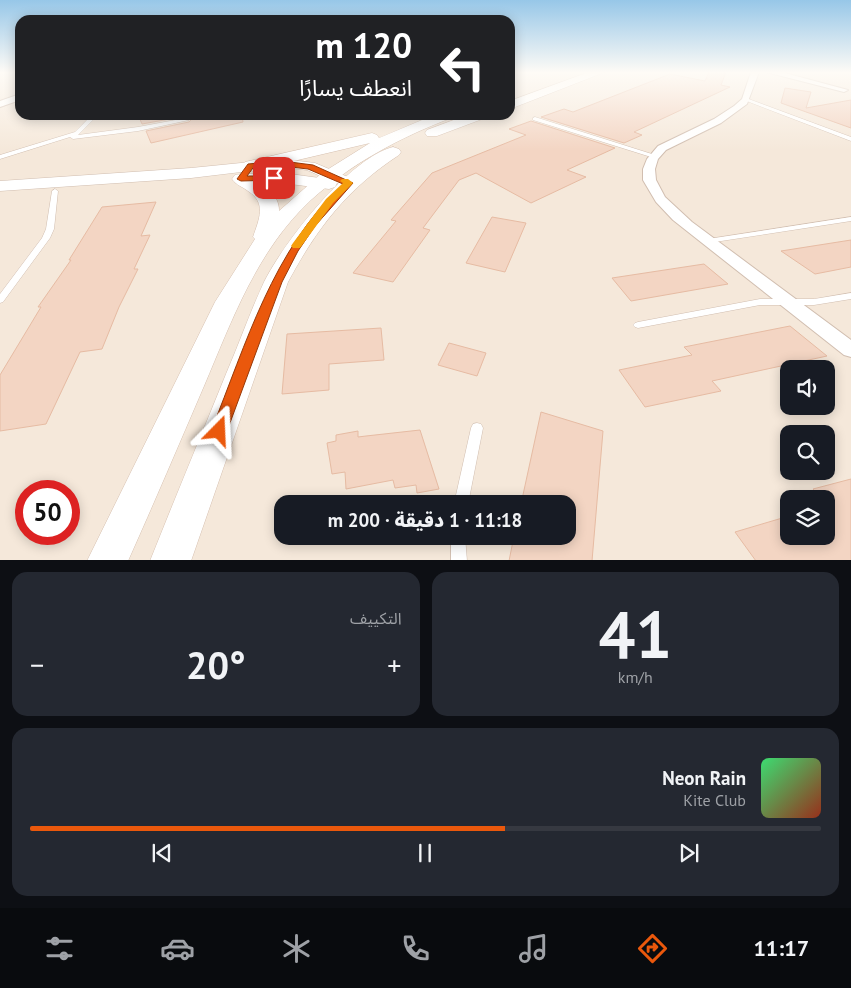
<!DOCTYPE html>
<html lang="ar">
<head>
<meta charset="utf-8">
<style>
  :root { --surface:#171b24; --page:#242831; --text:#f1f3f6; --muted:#9ea1a6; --line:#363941; --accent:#ea580c }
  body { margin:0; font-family:"PT Sans","Noto Sans Arabic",sans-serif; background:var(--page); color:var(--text); direction:rtl; height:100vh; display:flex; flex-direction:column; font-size:19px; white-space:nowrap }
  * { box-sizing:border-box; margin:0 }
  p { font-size:16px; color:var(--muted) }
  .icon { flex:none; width:28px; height:28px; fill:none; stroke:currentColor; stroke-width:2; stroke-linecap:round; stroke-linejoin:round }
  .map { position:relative; height:560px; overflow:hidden; direction:ltr }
  .drawer { display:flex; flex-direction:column; gap:12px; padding:12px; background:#0d0f14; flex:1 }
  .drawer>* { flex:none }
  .top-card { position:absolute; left:15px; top:15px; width:500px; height:105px; border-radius:15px; box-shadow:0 2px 12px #0003; direction:rtl; background:#202124; color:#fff; overflow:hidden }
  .buttons { position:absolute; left:780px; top:360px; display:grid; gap:10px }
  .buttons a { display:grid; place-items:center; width:55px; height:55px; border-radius:10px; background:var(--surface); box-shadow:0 2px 12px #0003; font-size:25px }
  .speed { position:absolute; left:15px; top:480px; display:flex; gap:10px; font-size:25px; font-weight:700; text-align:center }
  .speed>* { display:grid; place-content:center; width:65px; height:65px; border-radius:50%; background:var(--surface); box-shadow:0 2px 12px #0003; line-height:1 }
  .speed .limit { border:8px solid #d22; background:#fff; color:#111 }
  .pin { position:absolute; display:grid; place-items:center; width:42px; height:42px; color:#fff; margin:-21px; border-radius:10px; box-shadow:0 2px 8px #0006 }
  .me { position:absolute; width:55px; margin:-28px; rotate:21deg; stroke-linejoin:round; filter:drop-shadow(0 0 4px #0008) }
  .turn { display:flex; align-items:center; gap:18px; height:105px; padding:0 20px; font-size:22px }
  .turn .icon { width:65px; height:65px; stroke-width:2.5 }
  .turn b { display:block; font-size:35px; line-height:42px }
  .big { font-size:38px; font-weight:800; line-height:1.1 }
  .drawer .card { flex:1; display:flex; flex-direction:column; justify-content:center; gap:8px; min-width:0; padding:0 18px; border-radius:15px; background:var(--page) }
  .drawer .dial { align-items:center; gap:0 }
  .dial b { font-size:65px; line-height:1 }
  .song { display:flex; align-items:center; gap:15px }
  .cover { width:60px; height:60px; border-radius:8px; background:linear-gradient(135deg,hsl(140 70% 55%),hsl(10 70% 35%)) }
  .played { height:5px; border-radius:2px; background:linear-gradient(90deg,var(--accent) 60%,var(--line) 60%) }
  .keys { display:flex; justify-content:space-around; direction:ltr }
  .heat { display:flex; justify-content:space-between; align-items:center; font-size:28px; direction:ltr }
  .drawer .tiles { flex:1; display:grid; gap:12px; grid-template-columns:1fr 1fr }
  .card:last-child { grid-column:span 2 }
  .trip { position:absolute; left:274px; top:495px; width:302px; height:50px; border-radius:15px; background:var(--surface); box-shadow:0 2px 12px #0003; font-weight:800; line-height:50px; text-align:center; direction:rtl }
  .dock { display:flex; height:80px; justify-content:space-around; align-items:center; background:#090b0e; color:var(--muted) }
  .dock .icon { width:35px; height:35px }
  .dock .on { color:var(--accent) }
  .dock b { font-size:22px; color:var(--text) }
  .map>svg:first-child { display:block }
  .residential { fill:#f5e8da; fill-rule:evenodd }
  .building { fill:#f3d5c3; stroke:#e6bba3 }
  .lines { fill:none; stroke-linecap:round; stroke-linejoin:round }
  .service-casing { stroke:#d1beb0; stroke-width:1 }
  .minor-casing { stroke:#d1beb0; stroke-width:2 }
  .tertiary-casing { stroke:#d1beb0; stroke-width:1 }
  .secondary-casing { stroke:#d6c0b0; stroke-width:1 }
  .service { fill:#fff; fill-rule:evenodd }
  .minor { fill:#fff; fill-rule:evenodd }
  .tertiary { fill:#fff; fill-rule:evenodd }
  .secondary { fill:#fff; fill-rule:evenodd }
  .route { fill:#ea580c; stroke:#983908 }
  .slow { fill:#f59e0b }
</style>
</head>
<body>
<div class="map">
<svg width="851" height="561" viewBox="0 0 851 561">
  <rect width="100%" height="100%" fill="#fdf6ec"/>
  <!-- residential -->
  <path class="residential" d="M0,72H20V115H510V72H851V560H0ZM789,369H826V406H789ZM789,434H826V471H789ZM26,491H69V534H26ZM789,499H826V536H789ZM282,504H568V536H282Z"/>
  <!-- building -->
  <g class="building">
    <path d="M709,72H726L721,85L730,87L634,132L642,135L624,143L541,117L564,109L573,112L670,74L705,81Z"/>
    <path d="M785,88L811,92L806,108L851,100V128L781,103Z"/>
    <path d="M152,115H242L243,122L151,143L146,131L189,122L191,120L186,116L142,124L139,117Z"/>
    <path d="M531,121L615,148L567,170L586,177L531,203L476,173L459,180L423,228L430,230L393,282L353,273L396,221L391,220L432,173L526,135L509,129Z"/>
    <path d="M156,202L141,236L150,235L134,269H138L119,307L102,349L80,352L46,424L0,431V375L41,307H38L71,260H69L102,207Z"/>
    <path d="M492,217L526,223L505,272L466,263Z"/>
    <path d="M851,240V267L815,274L781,251Z"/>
    <path d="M704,264L728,284L631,301L612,278Z"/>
    <path d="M790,326L827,356L712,381L721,391L645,407L619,370L692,355L684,347Z"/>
    <path d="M381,328L384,360L329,364V390L282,394L287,334Z"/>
    <path d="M449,343L486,353L477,376L438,365Z"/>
    <path d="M541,412L603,431L592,561H509L514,536H568V504H521Z"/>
    <path d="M420,430L439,489L417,493L416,485L395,488L393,480L346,489L345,472L332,474L327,443L336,441V435L358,431V437L366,436Z"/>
    <path d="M851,479V561H756L735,532L789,516V536H826V499H822L813,489Z"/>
  </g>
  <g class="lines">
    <defs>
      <g id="service">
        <path d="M746,98L851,137V141L744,100V99Z"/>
        <path d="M92,115H98L78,135L138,127L186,118L189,120L138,131L73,139L70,137L0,159V155L75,132Z"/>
        <path d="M535,117L655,155L656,156L651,157L533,120V118Z"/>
        <path d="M55,189L58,191L54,229L50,238L3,302L0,303V294L42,238L46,229L52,191Z"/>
        <path d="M851,217V221L708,243L704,241L708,239Z"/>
        <path d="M851,293V299L814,305H760L638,328L635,327L633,325L635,323L638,322L760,299H814Z"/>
        <path d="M477,423L481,424L483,428L468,504H454L471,428L473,424Z"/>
        <path d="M451,536H465L467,561H451Z"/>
      </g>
      <g id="minor">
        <path d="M751,72H759L747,104L721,123L666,150L658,159L655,169L656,180L665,197L692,222L851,340V357L844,355L673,220L656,202L643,180V169L647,159L658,146L714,119L734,106L742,99Z"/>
        <path d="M766,72H781L848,90L844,92Z"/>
        <path d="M20,94V100L0,107V101Z"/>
      </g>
      <path id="tertiary" d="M282,159L315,163L355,180L357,183L355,186L349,188L337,183L335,187L329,189L290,184H247L241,182L239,179L241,176L247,174H290L327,179L307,170L282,167L191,178L0,191V181L191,168Z"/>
      <g id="secondary">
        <path d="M589,72H605L510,109V101Z"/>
        <path d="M434,115H453L451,118C399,138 352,163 311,200C257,250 232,320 204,386C179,444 154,503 128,561H87L215,302L255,239L253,237C259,219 267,203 248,191C243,187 236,185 232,179L235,175C253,171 280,192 279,211L322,173L370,143L251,171L245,170L243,166L245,162L372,133L377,135L379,138Z"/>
        <path d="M467,115H487L485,118L437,136H427L425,133L427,130Z"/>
        <path d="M393,147L399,149L401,152L399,155C347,189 317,228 288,282L191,561H150C175,498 201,436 226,374C239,344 250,312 264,282C284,242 349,158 393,147Z"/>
      </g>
    </defs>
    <!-- service casing -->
    <use href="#service" class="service-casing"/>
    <!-- minor casing -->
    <use href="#minor" class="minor-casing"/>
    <!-- tertiary casing -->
    <use href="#tertiary" class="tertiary-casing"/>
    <!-- secondary casing -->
    <use href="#secondary" class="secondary-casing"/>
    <!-- service -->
    <use href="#service" class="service"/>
    <!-- minor -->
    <use href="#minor" class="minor"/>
    <!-- tertiary -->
    <use href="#tertiary" class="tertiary"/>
    <!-- secondary -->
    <use href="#secondary" class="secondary"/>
  </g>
  <!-- sky -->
  <linearGradient id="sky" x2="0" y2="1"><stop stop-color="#97c7e8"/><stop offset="0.48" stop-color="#fefbf6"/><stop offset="1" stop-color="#fefbf6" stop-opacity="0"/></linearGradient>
  <rect width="851" height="151" fill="url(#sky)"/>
  <!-- route -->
  <path class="route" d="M282,161L313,165L353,183L315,226L298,251L282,282L227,431L225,436L219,438L214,436L211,431C247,342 272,251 343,184L308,169L282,166L253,168L247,176H274L278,178L277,180L241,181L237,179L248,164Z"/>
  <!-- slow -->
  <path class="slow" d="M342,179H348L353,183L333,203L300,248H293L291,246L293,243L326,199L343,183L340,181Z"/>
</svg>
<div class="buttons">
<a><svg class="icon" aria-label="sound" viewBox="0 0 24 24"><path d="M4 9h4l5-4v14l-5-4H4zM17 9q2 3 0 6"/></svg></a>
<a><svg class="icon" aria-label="search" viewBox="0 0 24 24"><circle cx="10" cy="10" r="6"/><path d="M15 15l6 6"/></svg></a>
<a><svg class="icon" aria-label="layers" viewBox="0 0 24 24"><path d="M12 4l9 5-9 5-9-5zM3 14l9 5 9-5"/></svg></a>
</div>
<div class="speed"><div class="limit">50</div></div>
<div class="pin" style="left:274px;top:178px;background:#d93025"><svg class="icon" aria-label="arrive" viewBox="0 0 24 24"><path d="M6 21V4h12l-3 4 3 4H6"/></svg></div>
<svg class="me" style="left:219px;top:431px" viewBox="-20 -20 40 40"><path d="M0-17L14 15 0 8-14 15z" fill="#ea580c" stroke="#fff" stroke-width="4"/></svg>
<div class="trip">11:18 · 1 دقيقة · 200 m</div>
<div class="top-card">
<div class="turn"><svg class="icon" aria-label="left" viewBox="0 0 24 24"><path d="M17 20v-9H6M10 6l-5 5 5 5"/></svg><div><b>120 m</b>انعطف يسارًا</div></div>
</div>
</div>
<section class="drawer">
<div class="tiles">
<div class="card dial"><b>41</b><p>km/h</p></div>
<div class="card"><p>التكييف</p>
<div class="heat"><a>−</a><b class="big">20°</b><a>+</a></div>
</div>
<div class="card">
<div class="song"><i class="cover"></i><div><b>Neon Rain</b><p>Kite Club</p></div></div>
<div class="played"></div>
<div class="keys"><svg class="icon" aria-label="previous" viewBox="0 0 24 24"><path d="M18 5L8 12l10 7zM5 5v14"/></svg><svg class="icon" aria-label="pause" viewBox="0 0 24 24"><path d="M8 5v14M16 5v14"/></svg><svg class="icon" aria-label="next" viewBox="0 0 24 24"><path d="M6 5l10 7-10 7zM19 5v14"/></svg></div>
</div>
</div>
</section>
<nav class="dock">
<b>11:17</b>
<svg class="icon on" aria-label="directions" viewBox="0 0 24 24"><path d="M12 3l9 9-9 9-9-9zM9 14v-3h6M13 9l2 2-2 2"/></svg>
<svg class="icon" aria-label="music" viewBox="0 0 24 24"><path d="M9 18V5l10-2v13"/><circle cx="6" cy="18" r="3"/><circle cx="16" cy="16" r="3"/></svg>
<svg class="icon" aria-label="phone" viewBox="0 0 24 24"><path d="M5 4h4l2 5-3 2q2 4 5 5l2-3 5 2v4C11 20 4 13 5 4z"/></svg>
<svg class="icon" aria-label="climate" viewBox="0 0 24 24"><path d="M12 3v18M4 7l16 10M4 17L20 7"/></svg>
<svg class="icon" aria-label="car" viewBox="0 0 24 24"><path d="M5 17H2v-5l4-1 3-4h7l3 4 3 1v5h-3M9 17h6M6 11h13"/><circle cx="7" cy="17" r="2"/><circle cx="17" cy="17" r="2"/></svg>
<svg class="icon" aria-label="filters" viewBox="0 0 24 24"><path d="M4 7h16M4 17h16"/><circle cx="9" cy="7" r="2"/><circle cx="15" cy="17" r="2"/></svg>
</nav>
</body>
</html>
